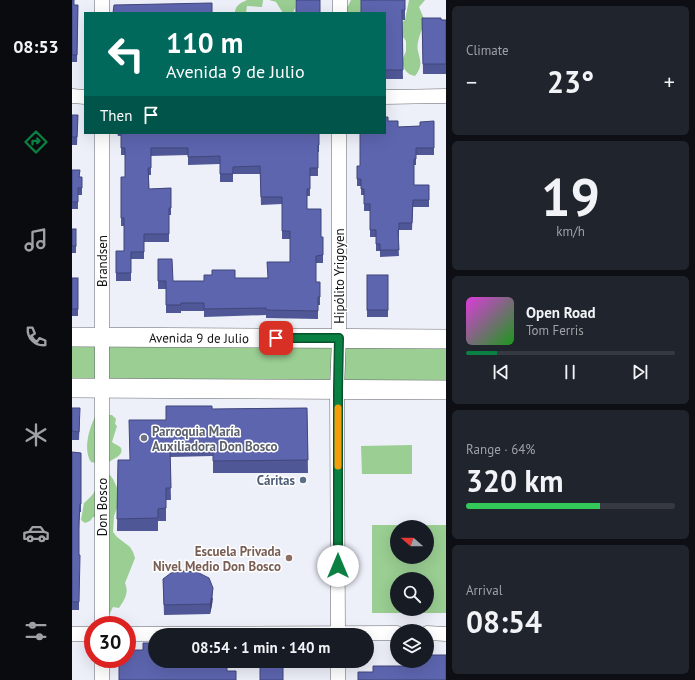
<!DOCTYPE html>
<html lang="en">
<head>
<meta charset="utf-8">
<style>
  :root { --surface:#171b24; --page:#20242c; --text:#f1f3f6; --muted:#9ea1a6; --line:#363941; --accent:#0b8043 }
  body { margin:0; font-family:"PT Sans",sans-serif; background:var(--page); color:var(--text); height:100vh; display:flex; flex-direction:column; font-size:15px; white-space:nowrap }
  * { box-sizing:border-box; margin:0 }
  p { font-size:13px; color:var(--muted) }
  .icon { flex:none; width:22px; height:22px; fill:none; stroke:currentColor; stroke-width:2; stroke-linecap:round; stroke-linejoin:round }
  .map { position:relative; flex:1; overflow:hidden }
  .side { display:flex; flex-direction:column; gap:6px; padding:6px; background:#0d0f14; width:249px }
  .side>* { flex:none }
  .hud { position:absolute; left:12px; top:12px; width:302px; height:122px; border-radius:0px; box-shadow:0 4px 16px #0002; background:#00695c; color:#fff; overflow:hidden }
  .needle { width:26px; rotate:290deg }
  .fabs { position:absolute; left:318px; top:520px; display:grid; gap:8px }
  .fabs a { display:grid; place-items:center; width:44px; height:44px; border-radius:50%; background:var(--surface); box-shadow:0 4px 16px #0002; font-size:20px }
  .speed { position:absolute; left:12px; top:616px; display:flex; gap:8px; font-size:20px; font-weight:700; text-align:center }
  .speed>* { display:grid; place-content:center; width:52px; height:52px; border-radius:50%; background:var(--surface); box-shadow:0 4px 16px #0002; line-height:1 }
  .speed .limit { border:6px solid #d22; background:#fff; color:#111 }
  .pin { position:absolute; display:grid; place-items:center; width:34px; height:34px; color:#fff; margin:-17px; border-radius:8px; box-shadow:0 2px 6px #0006 }
  .me { position:absolute; width:44px; margin:-22px; rotate:0deg; stroke-linejoin:round; filter:drop-shadow(0 0 3px #0008) }
  .turn { display:flex; align-items:center; gap:14px; height:84px; padding:0 16px; font-size:18px }
  .turn .icon { width:52px; height:52px; stroke-width:2.5 }
  .turn b { display:block; font-size:28px; line-height:34px }
  .then { display:flex; align-items:center; height:38px; padding:0 16px; background:#0003; gap:8px; font-size:15px }
  .big { font-size:30px; font-weight:700; line-height:1.1 }
  .side .tile { flex:1; display:flex; flex-direction:column; justify-content:center; gap:6px; min-width:0; padding:0 14px; border-radius:6px; background:var(--page) }
  .side .dial { align-items:center; gap:0 }
  .dial b { font-size:52px; line-height:1 }
  .song { display:flex; align-items:center; gap:12px }
  .cover { width:48px; height:48px; border-radius:6px; background:linear-gradient(135deg,hsl(300 70% 55%),hsl(120 70% 35%)) }
  .played { height:4px; border-radius:2px; background:linear-gradient(90deg,var(--accent) 15%,var(--line) 15%) }
  .keys { display:flex; justify-content:space-around; direction:ltr }
  .heat { display:flex; justify-content:space-between; align-items:center; font-size:22px; direction:ltr }
  .charge { height:6px; border-radius:3px; background:linear-gradient(90deg,#34c759 64%,var(--line) 0) }
  .trip { position:absolute; left:76px; top:628px; width:226px; height:40px; border-radius:20px; background:var(--surface); box-shadow:0 4px 16px #0002; font-weight:700; line-height:40px; text-align:center }
  main { display:flex; flex:1; min-height:0 }
  .tab-bar { display:flex; flex-direction:column; width:72px; justify-content:space-around; align-items:center; background:#090b0e; color:var(--muted) }
  .tab-bar .icon { width:28px; height:28px }
  .tab-bar .on { color:var(--accent) }
  .tab-bar b { font-size:18px; color:var(--text) }
  .map>svg:first-child { display:block }
  .green { fill:#9ace92; fill-rule:evenodd }
  .lines { fill:none; stroke-linecap:round; stroke-linejoin:round }
  .street-casing { stroke:#65676f; stroke-width:15 }
  .secondary-casing { stroke:#65676f; stroke-width:20 }
  .street { stroke:#fff; stroke-width:14 }
  .secondary { stroke:#fff; stroke-width:19 }
  .wall { fill:#505796 }
  .shaded-wall { fill:#41477a }
  .building { fill:#5d65af; stroke:#41477a }
  .route-casing { stroke:#07532c; stroke-width:10 }
  .route { stroke:#0b8043; stroke-width:7 }
  .slow { stroke:#f59e0b; stroke-width:7 }
  .worship-dot { fill:#6b7280; stroke:#fff; stroke-width:1.5 }
  .service-dot { fill:#5c6f8a; stroke:#fff; stroke-width:1.5 }
  .education-dot { fill:#8d6e63; stroke:#fff; stroke-width:1.5 }
  .labels { text-anchor:middle; dominant-baseline:central; stroke-width:3; stroke-linejoin:round; paint-order:stroke }
  .street-label { font-size:13px; fill:#121215; stroke:#fff }
  .worship-label { font-size:13px; font-weight:bold; fill:#5b616d; stroke:#fff; text-anchor:start }
  .service-label { font-size:13px; font-weight:bold; fill:#4e5e75; stroke:#fff; text-anchor:end }
  .education-label { font-size:13px; font-weight:bold; fill:#785e54; stroke:#fff; text-anchor:end }
</style>
</head>
<body>
<main>
<nav class="tab-bar">
<b>08:53</b>
<svg class="icon on" aria-label="directions" viewBox="0 0 24 24"><path d="M12 3l9 9-9 9-9-9zM9 14v-3h6M13 9l2 2-2 2"/></svg>
<svg class="icon" aria-label="music" viewBox="0 0 24 24"><path d="M9 18V5l10-2v13"/><circle cx="6" cy="18" r="3"/><circle cx="16" cy="16" r="3"/></svg>
<svg class="icon" aria-label="phone" viewBox="0 0 24 24"><path d="M5 4h4l2 5-3 2q2 4 5 5l2-3 5 2v4C11 20 4 13 5 4z"/></svg>
<svg class="icon" aria-label="climate" viewBox="0 0 24 24"><path d="M12 3v18M4 7l16 10M4 17L20 7"/></svg>
<svg class="icon" aria-label="car" viewBox="0 0 24 24"><path d="M5 17H2v-5l4-1 3-4h7l3 4 3 1v5h-3M9 17h6M6 11h13"/><circle cx="7" cy="17" r="2"/><circle cx="17" cy="17" r="2"/></svg>
<svg class="icon" aria-label="filters" viewBox="0 0 24 24"><path d="M4 7h16M4 17h16"/><circle cx="9" cy="7" r="2"/><circle cx="15" cy="17" r="2"/></svg>
</nav>
<div class="map">
<svg width="374" height="680" viewBox="0 0 374 680">
  <rect width="100%" height="100%" fill="#edeff9"/>
  <!-- green -->
  <g class="green">
    <path d="M175,0H191L190,7L175,6L174,13H163C163,6 168,3 175,0Z"/>
    <path d="M197,0H223V8L221,13H211L204,2Z"/>
    <path d="M279,0H291V12L288,13H268L276,6Z"/>
    <path d="M337,0H353L347,7L353,21C351,28 347,35 346,42C343,55 355,62 343,76C335,75 330,68 331,60C331,57 333,54 334,51C334,47 334,44 334,41L331,37L317,30L329,23L333,20Z"/>
    <path d="M0,344L374,345V381L0,380Z"/>
    <path d="M33,413L37,415H40L44,419L43,424L45,426L40,442C42,444 48,446 49,448C52,456 40,459 36,463H24L19,462C11,449 17,428 24,415Z"/>
    <path d="M340,445V474H290L289,446Z"/>
    <path d="M38,475L41,479L48,494V500L42,516L41,532L45,537L58,547L61,552L63,558L53,583C57,593 53,599 47,608L41,607L36,617L23,618V607L25,590L23,573L27,562L26,518L21,517L18,521L13,523L9,520L12,503C15,500 19,497 21,494C27,484 25,479 38,475Z"/>
    <path d="M300,525H374V613H300ZM325,527H355V557H325ZM325,579H355V609H325Z"/>
  </g>
  <g class="lines">
    <defs>
      <g id="street">
        <path d="M30,13V0"/>
        <path d="M268,13V0"/>
        <path d="M0,96L13,97"/>
        <path d="M313,97L374,96"/>
        <path d="M30,625V133"/>
        <path d="M355,633L374,634"/>
        <path d="M0,634H21"/>
        <path d="M55,634L325,633"/>
        <path d="M266,635L265,389L267,338V133"/>
        <path d="M30,659V680"/>
        <path d="M266,661V680"/>
      </g>
      <g id="secondary">
        <path id="s1" d="M0,337L374,339"/>
        <path d="M0,388L374,390"/>
      </g>
    </defs>
    <!-- street casing -->
    <use href="#street" class="street-casing"/>
    <!-- secondary casing -->
    <use href="#secondary" class="secondary-casing"/>
    <!-- street -->
    <use href="#street" class="street"/>
    <!-- secondary -->
    <use href="#secondary" class="secondary"/>
  </g>
  <!-- wall -->
  <g class="wall">
    <path d="M0,0L2,5H6L5,62H0Z"/>
    <path d="M333,0V20H330L331,79H313V13Z"/>
    <path d="M350,18L374,20V74H351Z"/>
    <path d="M0,115H6L5,145H0Z"/>
    <path d="M316,121L326,127L348,126L362,121V155H344V165H342V185H357V207H341L340,230H327V237H326L327,256L308,257V251H304V237H298V211H292V195H289V186H285V166H288Z"/>
    <path d="M45,133H247V152H246V176H238V196H235V209L249,237H251V263H244V282H248V305H246V319L194,318V315L132,317V311H109V313H94V289H86V259L101,281H132L163,278H195L218,262V239H210V204L189,205L188,174H161V182H148V164L116,165V155L79,156V175H77V189L99,188V215H97V242H72V259H59V281H44V251H52V226H49V177H53V155H49V136H46Z"/>
    <path d="M0,170L8,177H10V195H6V209H0Z"/>
    <rect x="0" y="229" width="4" height="24"/>
    <rect x="295" y="275" width="21" height="42"/>
    <rect x="0" y="278" width="6" height="38"/>
    <path d="M0,408L8,417L7,440H0Z"/>
    <path d="M235,408L236,473H141V456L98,457L99,500H94V521H86V531H45L46,460H58L94,420L140,409Z"/>
    <path d="M0,452L9,453V512H8L7,530V610H0Z"/>
    <path d="M91,579L141,598L140,605L138,614L92,615Z"/>
  </g>
  <!-- shaded-wall -->
  <path class="shaded-wall" d="M141,588L140,605L138,614V604Z"/>
  <!-- building -->
  <g class="building">
    <path d="M0,0H2V5H6L5,55H0Z"/>
    <rect x="224" y="0" width="24" height="13"/>
    <path d="M289,0H333V10H330L331,70H313V13H289Z"/>
    <path d="M140,3V13H41L42,5Z"/>
    <path d="M350,18H369V20H374V64H351Z"/>
    <path d="M0,115H6L5,137H0Z"/>
    <path d="M313,117H316V121H326V127L348,126V122L362,121V148H344V159H342V185H357V200H341L340,223H327V230H326L327,250H308V244H304V230H298V204H292V189H289V179H285V166H288V133H313Z"/>
    <path d="M49,133H247V145H246V168H238V189H235V209H249V237H251V255L244,256V282H248V297H246V311L194,310V308L132,309V303H109V305H94V281H86V259H100L101,281H132V275H140V270H163V278H196L195,262H218V231H210V197H189L188,166L161,167V174H148V156L116,157V148H79V168H76L77,189L99,188V208H97V234H72V252H59V273H44V251H52V218H49V177H53V148H49Z"/>
    <path d="M0,170H8L7,177H10V188H6V202H0Z"/>
    <rect x="0" y="229" width="4" height="17"/>
    <rect x="295" y="275" width="21" height="35"/>
    <rect x="0" y="278" width="6" height="31"/>
    <path d="M94,406H140V409L235,408L236,460L141,461V444L98,445L99,488H94V508L86,509V518L45,519L46,460H58L57,420H94Z"/>
    <path d="M0,408H8L7,432L0,431Z"/>
    <path d="M0,452L9,453V504H8L7,522V555H8L7,602H0Z"/>
    <path d="M111,571L125,572L137,578L141,588L140,595L138,604L92,605L91,579L99,573Z"/>
    <path d="M71,643H83V661H155V671H164V680H47V659H55V650H71Z"/>
    <path d="M355,655H374V680H286V672H301V666H338V661H355Z"/>
    <rect x="188" y="661" width="23" height="19"/>
  </g>
  <g class="lines">
    <defs>
      <path id="route" d="M204,338H267L266,389V566"/>
    </defs>
    <!-- route casing -->
    <use href="#route" class="route-casing"/>
    <!-- route -->
    <use href="#route" class="route"/>
    <!-- slow -->
    <path class="slow" d="M266,408V466"/>
  </g>
  <!-- markers -->
  <circle class="worship-dot" cx="72" cy="438" r="4"/>
  <circle class="service-dot" cx="231" cy="480" r="4"/>
  <circle class="education-dot" cx="217" cy="558" r="4"/>
  <g class="labels">
    <!-- street labels -->
    <g class="street-label">
      <text transform="translate(30 261) rotate(-90)">Brandsen</text>
      <text transform="translate(267 276) rotate(-90)">Hipólito Yrigoyen</text>
      <text stroke="none"><textPath href="#s1" startOffset="127">Avenida 9 de Julio</textPath></text>
      <text transform="translate(30 507) rotate(-90)">Don Bosco</text>
    </g>
    <!-- worship labels -->
    <g class="worship-label">
      <text x="80" y="431">Parroquia María<tspan x="80" dy="15">Auxiliadora Don Bosco</tspan></text>
    </g>
    <!-- service labels -->
    <g class="service-label">
      <text x="223" y="480">Cáritas</text>
    </g>
    <!-- education labels -->
    <g class="education-label">
      <text x="209" y="551">Escuela Privada<tspan x="209" dy="15">Nivel Medio Don Bosco</tspan></text>
    </g>
  </g>
</svg>
<div class="fabs">
<a><svg class="needle" viewBox="-14 -14 28 28"><path d="M0-13l5 13h-10z" fill="#e53935"/><path d="M0 13l5-13h-10z" fill="#9ea1a6"/></svg></a>
<a><svg class="icon" aria-label="search" viewBox="0 0 24 24"><circle cx="10" cy="10" r="6"/><path d="M15 15l6 6"/></svg></a>
<a><svg class="icon" aria-label="layers" viewBox="0 0 24 24"><path d="M12 4l9 5-9 5-9-5zM3 14l9 5 9-5"/></svg></a>
</div>
<div class="speed"><div class="limit">30</div></div>
<div class="pin" style="left:204px;top:338px;background:#d93025"><svg class="icon" aria-label="arrive" viewBox="0 0 24 24"><path d="M6 21V4h12l-3 4 3 4H6"/></svg></div>
<svg class="me" style="left:266px;top:566px" viewBox="-20 -20 40 40"><circle r="19" fill="#fff"/><path d="M0-13L10 11 0 6-10 11z" fill="#0b8043"/></svg>
<div class="trip">08:54 · 1 min · 140 m</div>
<div class="hud">
<div class="turn"><svg class="icon" aria-label="left" viewBox="0 0 24 24"><path d="M17 20v-9H6M10 6l-5 5 5 5"/></svg><div><b>110 m</b>Avenida 9 de Julio</div></div>
<div class="then">Then<svg class="icon" aria-label="arrive" viewBox="0 0 24 24"><path d="M6 21V4h12l-3 4 3 4H6"/></svg></div>
</div>
</div>
<section class="side">
<div class="tile"><p>Climate</p>
<div class="heat"><a>−</a><b class="big">23°</b><a>+</a></div>
</div>
<div class="tile dial"><b>19</b><p>km/h</p></div>
<div class="tile">
<div class="song"><i class="cover"></i><div><b>Open Road</b><p>Tom Ferris</p></div></div>
<div class="played"></div>
<div class="keys"><svg class="icon" aria-label="previous" viewBox="0 0 24 24"><path d="M18 5L8 12l10 7zM5 5v14"/></svg><svg class="icon" aria-label="pause" viewBox="0 0 24 24"><path d="M8 5v14M16 5v14"/></svg><svg class="icon" aria-label="next" viewBox="0 0 24 24"><path d="M6 5l10 7-10 7zM19 5v14"/></svg></div>
</div>
<div class="tile"><p>Range · 64%</p><b class="big">320 km</b><div class="charge"></div></div>
<div class="tile"><p>Arrival</p><b class="big">08:54</b></div>
</section>
</main>
</body>
</html>
